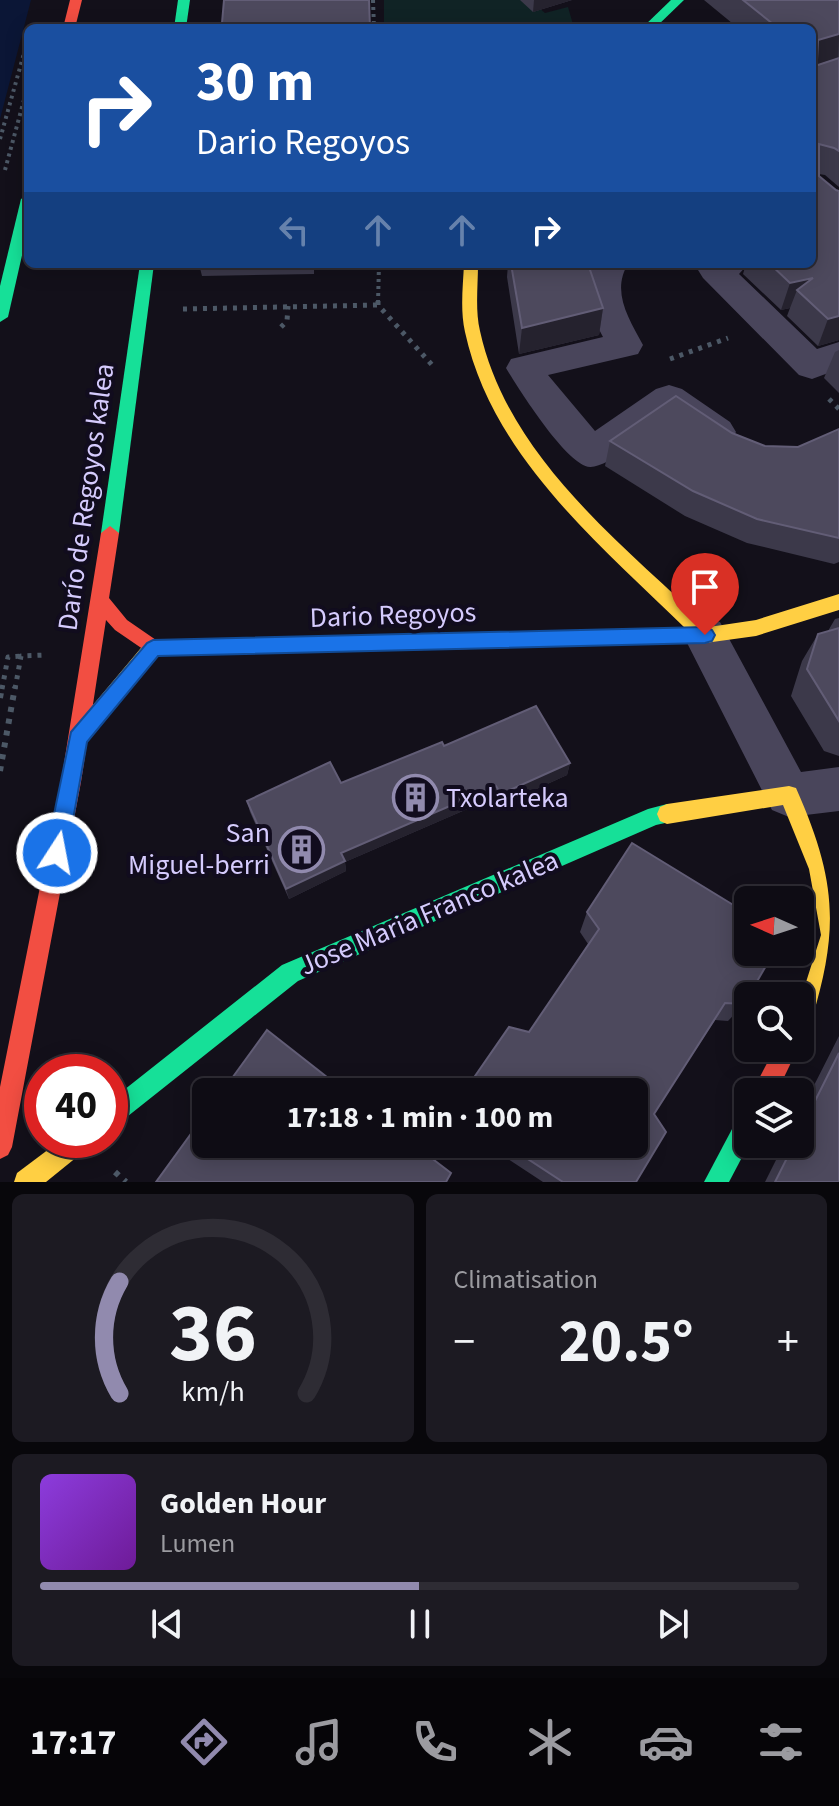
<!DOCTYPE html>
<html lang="fr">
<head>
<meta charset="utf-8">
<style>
  :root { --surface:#0e0c14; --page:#1c1a22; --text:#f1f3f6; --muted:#9b9ba0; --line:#2e2c34; --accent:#918aae }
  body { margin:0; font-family:"Source Sans 3",sans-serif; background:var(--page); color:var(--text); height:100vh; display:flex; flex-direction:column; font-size:30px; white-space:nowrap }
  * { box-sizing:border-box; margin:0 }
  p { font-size:26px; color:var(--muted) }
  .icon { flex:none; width:44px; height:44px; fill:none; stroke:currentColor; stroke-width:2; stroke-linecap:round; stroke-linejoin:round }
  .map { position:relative; height:1182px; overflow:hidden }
  .drawer { display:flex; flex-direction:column; gap:12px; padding:12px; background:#08070b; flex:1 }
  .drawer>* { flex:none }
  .banner { position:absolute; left:24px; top:24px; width:792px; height:244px; border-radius:12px; box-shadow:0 4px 20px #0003,0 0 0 2px var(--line); background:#1a4fa0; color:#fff; overflow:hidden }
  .needle { width:52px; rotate:273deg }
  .controls { position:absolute; left:734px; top:886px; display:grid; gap:16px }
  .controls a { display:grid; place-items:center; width:80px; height:80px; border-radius:12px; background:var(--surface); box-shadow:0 4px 20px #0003,0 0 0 2px var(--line); font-size:40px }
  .speed { position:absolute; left:24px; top:1054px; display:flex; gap:16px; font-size:40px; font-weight:700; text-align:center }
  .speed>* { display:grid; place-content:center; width:104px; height:104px; border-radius:50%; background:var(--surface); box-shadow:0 4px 20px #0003,0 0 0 2px var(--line); line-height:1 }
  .speed .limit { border:12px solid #d22; background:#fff; color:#111 }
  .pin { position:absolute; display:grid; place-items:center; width:68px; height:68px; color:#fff; margin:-82px -34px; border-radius:50% 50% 50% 0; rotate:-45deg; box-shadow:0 0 8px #0007 }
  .pin .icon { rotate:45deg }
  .me { position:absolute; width:88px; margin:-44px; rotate:11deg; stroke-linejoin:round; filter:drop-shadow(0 0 6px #0008) }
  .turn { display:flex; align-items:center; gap:28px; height:168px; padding:0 40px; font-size:36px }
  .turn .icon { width:104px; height:104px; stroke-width:2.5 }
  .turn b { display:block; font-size:56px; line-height:68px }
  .lanes { display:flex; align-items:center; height:76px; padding:0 40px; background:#0003; justify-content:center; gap:40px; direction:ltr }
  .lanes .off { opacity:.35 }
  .big { font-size:60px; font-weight:700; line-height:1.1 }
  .drawer .tile { flex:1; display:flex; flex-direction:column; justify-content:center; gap:12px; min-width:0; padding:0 28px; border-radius:12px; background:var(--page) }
  .drawer .dial { align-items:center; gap:0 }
  .dial svg { height:208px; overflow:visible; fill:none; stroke:var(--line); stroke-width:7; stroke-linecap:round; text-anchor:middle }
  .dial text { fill:var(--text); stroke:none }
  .song { display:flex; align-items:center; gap:24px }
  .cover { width:96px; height:96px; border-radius:12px; background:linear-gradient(135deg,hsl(270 70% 55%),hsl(280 70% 35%)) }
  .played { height:8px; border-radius:4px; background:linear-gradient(90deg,var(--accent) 50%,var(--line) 50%) }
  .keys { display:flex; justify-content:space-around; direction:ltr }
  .heat { display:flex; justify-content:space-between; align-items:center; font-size:44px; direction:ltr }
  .drawer .tiles { flex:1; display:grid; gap:12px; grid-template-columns:1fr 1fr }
  .tile:last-child { grid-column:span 2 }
  .trip { position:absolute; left:192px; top:1078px; width:456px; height:80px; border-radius:12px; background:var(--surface); box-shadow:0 4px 20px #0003,0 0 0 2px var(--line); font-weight:700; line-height:80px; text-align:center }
  .dock { display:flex; height:128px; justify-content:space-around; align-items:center; background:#060508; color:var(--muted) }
  .dock .icon { width:56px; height:56px }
  .dock .selected { color:var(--accent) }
  .dock b { font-size:36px; color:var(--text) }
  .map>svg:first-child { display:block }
  .green { fill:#102325 }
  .water { fill:#0b1636 }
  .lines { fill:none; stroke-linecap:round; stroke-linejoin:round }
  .path-far2 { stroke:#4c5866; stroke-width:4; stroke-dasharray:3 4; stroke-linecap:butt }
  .path-far1 { stroke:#4c5866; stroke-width:5; stroke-dasharray:4 6; stroke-linecap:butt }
  .path { stroke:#4c5866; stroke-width:6; stroke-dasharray:5 7; stroke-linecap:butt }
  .street { fill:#49455b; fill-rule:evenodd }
  .fast { fill:#16e098; fill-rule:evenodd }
  .slow { fill:#ffcf43; fill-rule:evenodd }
  .jam { fill:#f24e42; fill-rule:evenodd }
  .wall { fill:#3c394a }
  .shaded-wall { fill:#25222e }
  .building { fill:#4d495d; stroke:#625d76; stroke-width:2 }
  .route { fill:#1a73e8; stroke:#114b97; stroke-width:2 }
  .labels { text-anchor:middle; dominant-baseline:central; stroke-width:8; stroke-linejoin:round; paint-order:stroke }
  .street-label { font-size:28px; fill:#d5cbfd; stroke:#110c1e }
  .poi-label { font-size:28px; fill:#d5cbfd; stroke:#110c1e; text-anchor:start }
</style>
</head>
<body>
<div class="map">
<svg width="839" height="1182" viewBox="0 0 839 1182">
  <rect width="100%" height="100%" fill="#13101a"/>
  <!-- green -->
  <path class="green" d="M384,0H530L545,13L568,7L574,28H384Z"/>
  <!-- water -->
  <path class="water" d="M0,0H31L0,119Z"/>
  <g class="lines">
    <!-- path-far2 -->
    <g class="path-far2">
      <path d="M373,0L374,28"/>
      <path d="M0,139L28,39"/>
      <path d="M5,170L28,85"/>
      <path d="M378,303L379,264"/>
    </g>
    <!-- path-far1 -->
    <g class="path-far1">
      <path d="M378,301V305L433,366"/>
      <path d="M183,309L378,305"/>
      <path d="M281,327L287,321L288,306"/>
      <path d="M670,359L728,338"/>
      <path d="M829,399L839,409"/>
      <path d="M2,689L8,657L21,656"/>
      <path d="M15,689L21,656L45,655"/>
    </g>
    <!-- path -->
    <g class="path">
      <path d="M0,698L2,687"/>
      <path d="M0,771L15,687"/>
      <path d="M115,1172L126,1182"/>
    </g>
    <!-- street -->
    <g class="street">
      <path d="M593,264H628C611,292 629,319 643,345L638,354L548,375L595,431L656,389L669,385L682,389L730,422L736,432L730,442C704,450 690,432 669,418C653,429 608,468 590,467C567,466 518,388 506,368L511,359L603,337C591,314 578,288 593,264Z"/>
      <path d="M702,264H748L739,274L817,349L839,342V369L812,379L799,375L703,278L698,270Z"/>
      <path d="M705,617L720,622L801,772L839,767V811L789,817L772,810L683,635L690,622Z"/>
    </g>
    <!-- fast -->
    <g class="fast">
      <path d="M178,0H190L186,28H174Z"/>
      <path d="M671,0H684L655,28H642Z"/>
      <path d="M28,195V229L8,317L0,322V286L21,199Z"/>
      <path d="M140,264H154L119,533L110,540L101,533Z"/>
      <path d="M667,804L674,807L677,814L674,821L656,825L298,981L118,1124L110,1128V1101L282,965L648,809Z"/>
      <path d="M748,1110L749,1144L729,1182H704L740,1114Z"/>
    </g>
    <!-- slow -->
    <g class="slow">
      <path d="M464,264H478C478,286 475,310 480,331C508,457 620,542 709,627L756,620L839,594V610L756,636L705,643L469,649L462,647L460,641L462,635L469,633L685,628C598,543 492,456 465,332C460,310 463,286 464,264Z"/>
      <path d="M153,640L160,642L162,648L160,654L86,742L79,745L72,742L69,736L72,730L146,642Z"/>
      <path d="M789,786L796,788C839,885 839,933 808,1032L800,1035V1001L821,935L809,869L783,805L667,824L660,821L657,814L660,807L667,804Z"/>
      <path d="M61,1140H92L88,1148L46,1182H14L17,1173Z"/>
    </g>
    <!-- jam -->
    <g class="jam">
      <path d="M70,0H82L75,28H63Z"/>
      <path d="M110,526L119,533L109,598L127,620L156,640L469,633L476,635L478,641L476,647L469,649L153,656L115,630L106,620L81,782L12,1147L8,1155L0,1159V1087L61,782L101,533Z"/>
      <path d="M775,1048H798L777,1092H752Z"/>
    </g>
  </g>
  <!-- wall -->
  <g class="wall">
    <path d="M520,0H572L533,12Z"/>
    <path d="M704,0H839V187L825,175L819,174L839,340L818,346L787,316L790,308L781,310L743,274L746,264H812V28H738Z"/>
    <path d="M199,264H314V274L202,276Z"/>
    <path d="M508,264H590L589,269L603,308L599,335L519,354L507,277Z"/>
    <path d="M839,350V393L824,378L835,352Z"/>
    <path d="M839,429V562L834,564L747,543L685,516L605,466L610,441L732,433L765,446L798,447Z"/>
    <path d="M839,618V756L824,751L791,696L802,661L818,634L828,631L835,619Z"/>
    <path d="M570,763L567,775L499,806L495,797L345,862L346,871L289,899L250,812L247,801L341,783Z"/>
    <path d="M587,912L744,1004L728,1021L715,1020L654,1114L636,1182H543L485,1144H634L529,1032L588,944L580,932Z"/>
    <path d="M839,1036V1182H765L784,1144H800V1113Z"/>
  </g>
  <!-- shaded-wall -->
  <g class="shaded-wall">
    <path d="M534,0H572L533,12Z"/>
    <path d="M839,34L838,58L816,65L817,60L818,40Z"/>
    <path d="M813,278L797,290L790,308L781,310L790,283Z"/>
    <path d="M603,308L599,335L519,354L522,328Z"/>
    <path d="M839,316V340L818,346L828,319Z"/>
    <path d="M570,763L567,775L499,806L501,794Z"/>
    <path d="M496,786L495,797L345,862L346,871L289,899L286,889L341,853Z"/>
  </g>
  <!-- building -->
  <g class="building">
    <path d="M224,0H369L370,28H226L227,23H222Z"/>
    <path d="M743,0H839V34L818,40L817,60L812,56V28H778Z"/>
    <path d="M839,58V151L834,148L819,144V176L836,190L839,191V316L828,319L797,290L813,278L790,283L770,264H812V67Z"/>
    <path d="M511,264H588L603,308L522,328Z"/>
    <path d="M676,396L732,433L765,446L798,447L839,429V538L757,519L693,491L610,441Z"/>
    <path d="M839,628V721L807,669L818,634Z"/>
    <path d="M536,706L570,763L501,794L496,786L341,853L345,861L286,889L247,801L330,762L341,783L442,742L444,746Z"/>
    <path d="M632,843L748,914V952H774L744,1004L725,1003L654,1114L666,1132L636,1182H563L505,1144H634V1092H464L509,1027L529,1032L599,929L587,912Z"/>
    <path d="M267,1030L346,1092H222Z"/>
    <path d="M839,1053V1182H775L794,1144H800V1131Z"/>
    <path d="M206,1113V1144H413L451,1173L446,1182H156Z"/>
  </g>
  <!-- route -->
  <path class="route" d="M705,627L712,630L715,635L712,641L705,643L158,656L87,742L67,853L64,860L57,863L49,860L46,853L71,732L147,643L153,640Z"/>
  <!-- icons -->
  <defs>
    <symbol id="building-ring" viewBox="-11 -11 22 22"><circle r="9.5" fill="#110c1e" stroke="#918aae" stroke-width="1.5"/><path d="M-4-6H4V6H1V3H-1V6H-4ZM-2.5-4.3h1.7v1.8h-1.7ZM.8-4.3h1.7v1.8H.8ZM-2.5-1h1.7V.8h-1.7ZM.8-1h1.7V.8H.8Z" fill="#918aae"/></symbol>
  </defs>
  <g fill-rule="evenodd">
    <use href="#building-ring" x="390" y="772" width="51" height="51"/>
    <use href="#building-ring" x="276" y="824" width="51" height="51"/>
  </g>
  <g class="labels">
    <!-- street labels -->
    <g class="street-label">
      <text transform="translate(86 497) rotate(-82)">Darío de Regoyos kalea</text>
      <text transform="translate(393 615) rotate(-2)">Dario Regoyos</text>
      <text transform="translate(429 913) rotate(-23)">Jose Maria Franco kalea</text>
    </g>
    <!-- poi labels -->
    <g class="poi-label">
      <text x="446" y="798">Txolarteka</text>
      <text x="270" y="833" text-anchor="end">San<tspan x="270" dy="32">Miguel-berri</tspan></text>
    </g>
  </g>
</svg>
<div class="controls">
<a><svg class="needle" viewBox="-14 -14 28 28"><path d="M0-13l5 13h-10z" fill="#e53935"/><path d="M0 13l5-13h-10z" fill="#9b9ba0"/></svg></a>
<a><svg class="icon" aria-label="search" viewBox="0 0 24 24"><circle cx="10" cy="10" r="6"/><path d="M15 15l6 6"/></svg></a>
<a><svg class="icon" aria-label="layers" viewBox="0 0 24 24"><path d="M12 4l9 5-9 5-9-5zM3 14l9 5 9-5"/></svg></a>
</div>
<div class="speed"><div class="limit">40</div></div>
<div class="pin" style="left:705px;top:635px;background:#d93025"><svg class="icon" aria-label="arrive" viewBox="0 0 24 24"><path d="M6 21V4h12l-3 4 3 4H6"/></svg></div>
<svg class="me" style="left:57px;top:853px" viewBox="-20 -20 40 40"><circle r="17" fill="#1a73e8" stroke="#fff" stroke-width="3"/><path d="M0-11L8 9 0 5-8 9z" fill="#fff"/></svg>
<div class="trip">17:18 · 1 min · 100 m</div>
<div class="banner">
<div class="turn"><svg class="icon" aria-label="right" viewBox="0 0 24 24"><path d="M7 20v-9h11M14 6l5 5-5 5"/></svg><div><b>30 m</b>Dario Regoyos</div></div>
<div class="lanes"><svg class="icon off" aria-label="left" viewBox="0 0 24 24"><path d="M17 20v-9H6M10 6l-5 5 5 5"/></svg><svg class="icon off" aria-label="ahead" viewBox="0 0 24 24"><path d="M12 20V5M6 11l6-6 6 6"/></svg><svg class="icon off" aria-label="ahead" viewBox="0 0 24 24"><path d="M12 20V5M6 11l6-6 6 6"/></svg><svg class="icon" aria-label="right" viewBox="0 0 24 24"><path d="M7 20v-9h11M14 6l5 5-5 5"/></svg></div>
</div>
</div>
<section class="drawer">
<div class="tiles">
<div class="tile dial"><svg viewBox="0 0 100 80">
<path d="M14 69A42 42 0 1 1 86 69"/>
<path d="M14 69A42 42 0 0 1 14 26" stroke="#918aae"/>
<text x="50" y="56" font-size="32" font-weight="700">36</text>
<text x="50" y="72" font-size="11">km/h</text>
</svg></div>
<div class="tile"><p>Climatisation</p>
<div class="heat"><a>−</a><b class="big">20.5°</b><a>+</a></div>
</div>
<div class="tile">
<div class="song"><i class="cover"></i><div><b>Golden Hour</b><p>Lumen</p></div></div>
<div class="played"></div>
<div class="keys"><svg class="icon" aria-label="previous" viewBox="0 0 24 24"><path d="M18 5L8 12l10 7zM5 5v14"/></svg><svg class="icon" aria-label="pause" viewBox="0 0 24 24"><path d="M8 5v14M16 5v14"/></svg><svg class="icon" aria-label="next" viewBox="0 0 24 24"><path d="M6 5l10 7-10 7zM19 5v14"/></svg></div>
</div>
</div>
</section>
<nav class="dock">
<b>17:17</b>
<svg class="icon selected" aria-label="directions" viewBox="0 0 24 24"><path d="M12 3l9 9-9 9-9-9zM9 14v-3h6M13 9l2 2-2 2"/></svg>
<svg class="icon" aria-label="music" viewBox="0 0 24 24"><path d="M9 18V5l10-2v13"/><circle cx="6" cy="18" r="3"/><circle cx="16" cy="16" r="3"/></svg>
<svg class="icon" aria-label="phone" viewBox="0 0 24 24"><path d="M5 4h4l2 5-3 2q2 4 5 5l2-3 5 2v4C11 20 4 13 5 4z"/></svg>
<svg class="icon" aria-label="climate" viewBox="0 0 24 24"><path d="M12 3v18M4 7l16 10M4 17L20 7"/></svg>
<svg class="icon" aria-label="car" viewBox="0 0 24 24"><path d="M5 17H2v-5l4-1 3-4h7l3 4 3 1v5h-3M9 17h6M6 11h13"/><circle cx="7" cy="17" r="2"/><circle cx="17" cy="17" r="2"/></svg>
<svg class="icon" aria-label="filters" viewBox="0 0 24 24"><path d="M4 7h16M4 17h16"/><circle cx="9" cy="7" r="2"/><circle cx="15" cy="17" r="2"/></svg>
</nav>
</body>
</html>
